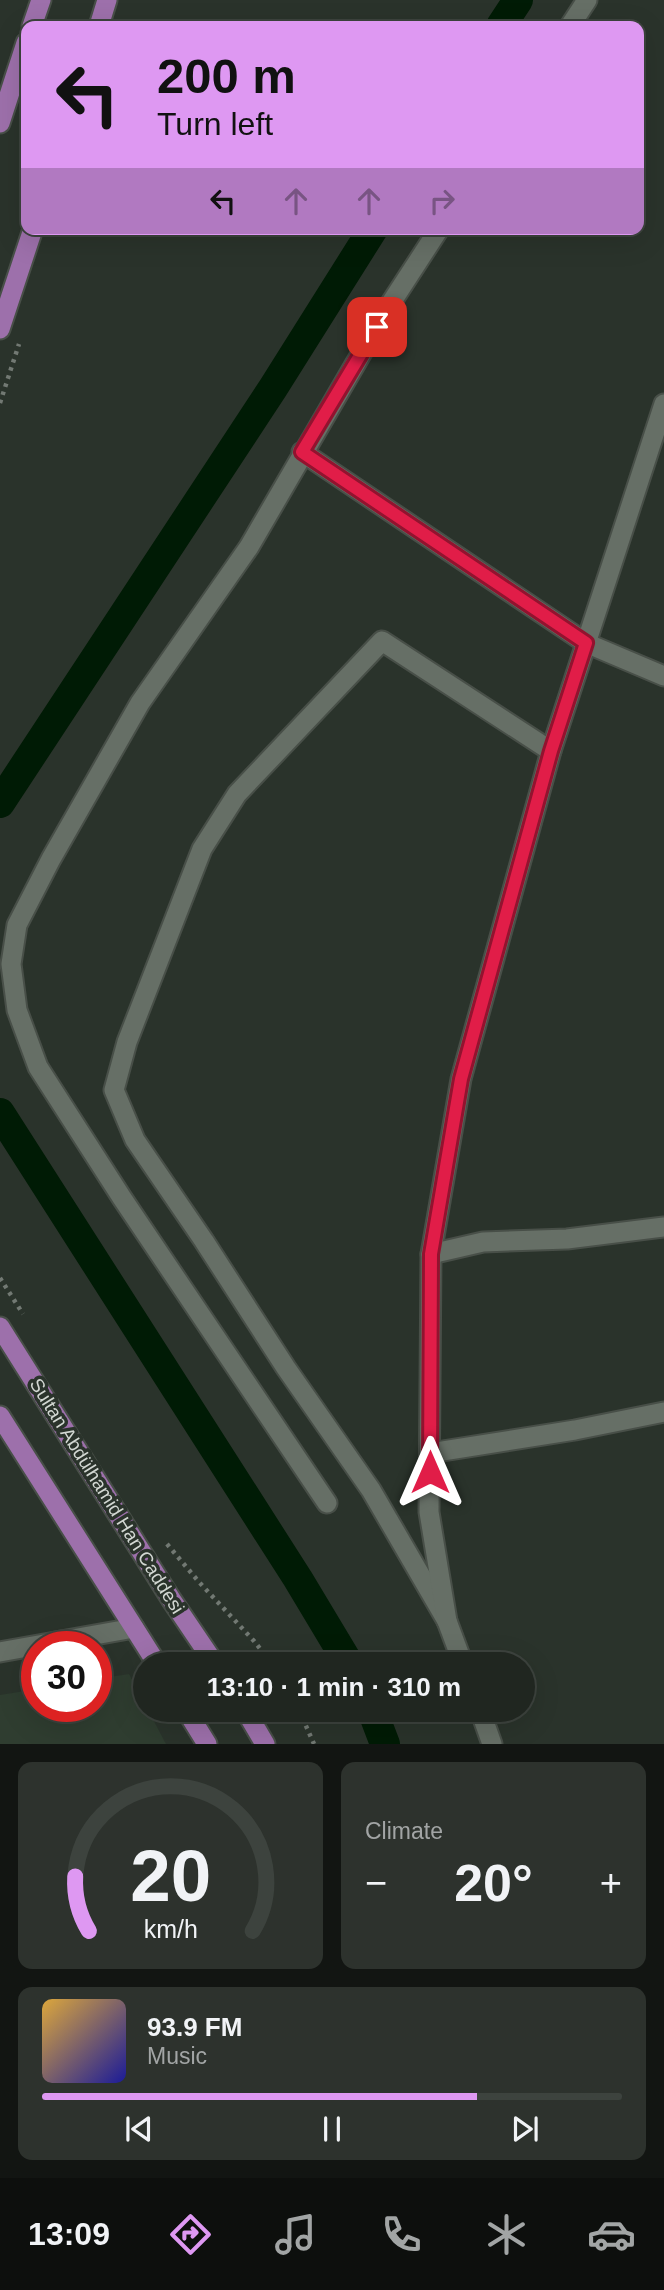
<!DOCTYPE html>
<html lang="en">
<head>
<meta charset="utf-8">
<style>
  :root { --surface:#202620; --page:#2d322d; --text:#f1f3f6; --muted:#a2a5a5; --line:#3d433e; --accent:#de98f2 }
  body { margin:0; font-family:Arial,sans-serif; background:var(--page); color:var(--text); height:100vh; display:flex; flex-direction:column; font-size:26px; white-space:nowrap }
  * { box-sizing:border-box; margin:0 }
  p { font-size:23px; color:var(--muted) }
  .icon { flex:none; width:38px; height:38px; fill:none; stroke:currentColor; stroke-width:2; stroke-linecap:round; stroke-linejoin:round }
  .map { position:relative; height:1744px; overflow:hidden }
  .sheet { display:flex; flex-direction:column; gap:18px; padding:18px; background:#121512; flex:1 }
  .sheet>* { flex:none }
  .hud { position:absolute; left:21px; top:21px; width:623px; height:214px; border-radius:14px; box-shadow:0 7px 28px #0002,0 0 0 2px var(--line); background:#de98f2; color:#111; overflow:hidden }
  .speed { position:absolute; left:21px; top:1631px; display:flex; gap:14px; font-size:35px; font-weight:700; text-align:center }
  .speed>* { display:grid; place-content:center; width:91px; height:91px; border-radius:50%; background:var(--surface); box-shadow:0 7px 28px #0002,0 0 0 2px var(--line); line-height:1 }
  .speed .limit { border:10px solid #d22; background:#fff; color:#111 }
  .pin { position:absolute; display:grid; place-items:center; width:60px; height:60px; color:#fff; margin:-30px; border-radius:14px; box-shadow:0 4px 10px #0006 }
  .me { position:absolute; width:77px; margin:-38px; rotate:0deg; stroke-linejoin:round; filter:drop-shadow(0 0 5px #0008) }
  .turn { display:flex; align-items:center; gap:24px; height:147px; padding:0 21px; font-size:32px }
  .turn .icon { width:91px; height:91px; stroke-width:2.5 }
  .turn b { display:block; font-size:49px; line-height:60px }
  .lanes { display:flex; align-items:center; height:66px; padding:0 21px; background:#0003; justify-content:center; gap:35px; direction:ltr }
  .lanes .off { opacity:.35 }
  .big { font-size:52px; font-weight:600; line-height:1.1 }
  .sheet .widget { flex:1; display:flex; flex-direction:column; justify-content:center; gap:10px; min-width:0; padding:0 24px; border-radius:14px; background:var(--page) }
  .sheet .dial { align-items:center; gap:0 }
  .dial svg { height:182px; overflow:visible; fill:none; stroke:var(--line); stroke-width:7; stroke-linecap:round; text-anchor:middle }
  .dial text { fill:var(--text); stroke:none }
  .song { display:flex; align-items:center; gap:21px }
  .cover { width:84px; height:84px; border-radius:10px; background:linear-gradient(135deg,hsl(40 70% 55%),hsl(240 70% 35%)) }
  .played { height:7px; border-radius:4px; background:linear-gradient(90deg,var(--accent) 75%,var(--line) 75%) }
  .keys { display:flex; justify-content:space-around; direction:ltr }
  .heat { display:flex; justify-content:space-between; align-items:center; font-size:38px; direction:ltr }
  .sheet .tiles { flex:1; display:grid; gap:18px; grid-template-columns:1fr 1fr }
  .widget:last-child { grid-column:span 2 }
  .trip { position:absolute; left:133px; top:1652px; width:402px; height:70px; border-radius:35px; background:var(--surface); box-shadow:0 7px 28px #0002,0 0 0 2px var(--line); font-weight:600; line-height:70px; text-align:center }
  .tab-bar { display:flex; height:112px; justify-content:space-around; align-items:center; background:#0d0f0d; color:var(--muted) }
  .tab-bar .icon { width:49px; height:49px }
  .tab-bar .current { color:var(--accent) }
  .tab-bar b { font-size:32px; color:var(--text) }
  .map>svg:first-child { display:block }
  .built { fill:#2f3d30 }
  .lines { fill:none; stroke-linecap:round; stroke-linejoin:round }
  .canal { stroke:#001b05; stroke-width:30 }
  .minor-casing { stroke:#484f48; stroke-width:23 }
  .primary-casing { stroke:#484f48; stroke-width:23 }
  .path { stroke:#727973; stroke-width:4.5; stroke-dasharray:3.5 5; stroke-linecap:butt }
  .minor { stroke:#666f66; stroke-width:19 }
  .primary { stroke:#9d70ab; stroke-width:19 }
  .route-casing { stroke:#92132f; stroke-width:18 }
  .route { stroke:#e11d48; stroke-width:12 }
  .labels { text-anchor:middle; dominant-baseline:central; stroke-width:7; stroke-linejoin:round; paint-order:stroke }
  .street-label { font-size:19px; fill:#d2d7d2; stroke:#2a332b }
</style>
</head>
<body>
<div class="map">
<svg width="664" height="1744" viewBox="0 0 664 1744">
  <rect width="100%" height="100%" fill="#2a332b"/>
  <!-- built -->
  <path class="built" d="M129,1674L145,1704V1710H148L166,1744H0V1695L37,1689V1706H96V1679Z"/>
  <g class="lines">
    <!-- canal -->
    <g class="canal">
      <path d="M501,26L518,0"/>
      <path d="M0,803L273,388L373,229"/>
      <path d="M0,1113L298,1579L349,1664"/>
      <path d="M372,1710L385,1744"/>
    </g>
    <defs>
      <g id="minor">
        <path d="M570,26L587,0"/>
        <path d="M302,452L586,643L664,676"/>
        <path d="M431,1254L483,1242L567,1239L664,1227"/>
        <path d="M430,1453L575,1430L664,1412"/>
        <path d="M327,1503L122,1198L38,1067L17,1010L11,964L17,925L51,859L140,703L249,547L389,306L439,229"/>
        <path d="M447,1621L371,1490L286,1368L204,1241L135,1140L114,1090L127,1042L202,849L237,794L382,641L551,751"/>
        <path d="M0,1652L134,1628"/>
        <path d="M463,1664L447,1621L429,1512L431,1254L461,1079L551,751L664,404"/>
        <path d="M480,1710L492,1744"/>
      </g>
      <g id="primary">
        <path d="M32,26L41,0"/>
        <path d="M99,26L107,0"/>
        <path d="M0,123L26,43"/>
        <path d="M0,329L33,229"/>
        <path d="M0,1327L171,1599L215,1664"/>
        <path d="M0,1416L157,1664"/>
        <path d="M186,1710L207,1744"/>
        <path d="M245,1710L265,1744"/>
      </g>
    </defs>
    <!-- minor casing -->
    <use href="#minor" class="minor-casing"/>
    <!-- primary casing -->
    <use href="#primary" class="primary-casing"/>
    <!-- path -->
    <g class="path">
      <path d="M0,403L19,344"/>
      <path d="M0,1278L23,1314"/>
      <path d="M167,1544L199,1582L254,1641L272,1664"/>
      <path d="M135,1678L145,1693"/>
      <path d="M299,1710L314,1744"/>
    </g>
    <!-- minor -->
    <use href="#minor" class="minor"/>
    <!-- primary -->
    <use href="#primary" class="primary"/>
  </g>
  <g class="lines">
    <defs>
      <path id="route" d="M377,327L302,452L586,643L551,751L461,1079L431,1254L430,1472"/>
    </defs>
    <!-- route casing -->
    <use href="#route" class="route-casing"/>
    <!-- route -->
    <use href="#route" class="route"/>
  </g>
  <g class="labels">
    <!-- street labels -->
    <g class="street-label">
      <text transform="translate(107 1496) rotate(58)">Sultan Abdülhamid Han Caddesi</text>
    </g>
  </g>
</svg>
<div class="speed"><div class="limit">30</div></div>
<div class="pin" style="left:377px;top:327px;background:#d93025"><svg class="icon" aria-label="arrive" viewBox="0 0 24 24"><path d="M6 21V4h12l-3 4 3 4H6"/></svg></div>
<svg class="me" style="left:430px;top:1472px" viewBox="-20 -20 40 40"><path d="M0-17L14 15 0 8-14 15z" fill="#e11d48" stroke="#fff" stroke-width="4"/></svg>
<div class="trip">13:10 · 1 min · 310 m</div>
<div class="hud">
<div class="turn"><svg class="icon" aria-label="left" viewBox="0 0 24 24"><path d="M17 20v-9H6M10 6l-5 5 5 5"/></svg><div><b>200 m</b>Turn left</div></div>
<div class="lanes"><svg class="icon" aria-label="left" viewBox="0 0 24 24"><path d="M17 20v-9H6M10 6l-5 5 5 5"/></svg><svg class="icon off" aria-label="ahead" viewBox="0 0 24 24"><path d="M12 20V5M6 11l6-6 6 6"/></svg><svg class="icon off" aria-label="ahead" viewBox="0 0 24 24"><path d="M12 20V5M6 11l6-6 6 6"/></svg><svg class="icon off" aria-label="right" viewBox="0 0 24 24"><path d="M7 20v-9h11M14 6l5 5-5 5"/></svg></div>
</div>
</div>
<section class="sheet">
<div class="tiles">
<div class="widget dial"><svg viewBox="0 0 100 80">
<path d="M14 69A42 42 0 1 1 86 69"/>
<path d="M14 69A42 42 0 0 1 8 45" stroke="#de98f2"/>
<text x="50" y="56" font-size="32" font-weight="700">20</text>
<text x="50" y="72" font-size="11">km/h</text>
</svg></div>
<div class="widget"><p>Climate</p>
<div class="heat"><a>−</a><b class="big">20°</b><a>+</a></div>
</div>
<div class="widget">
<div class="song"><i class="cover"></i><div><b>93.9 FM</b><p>Music</p></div></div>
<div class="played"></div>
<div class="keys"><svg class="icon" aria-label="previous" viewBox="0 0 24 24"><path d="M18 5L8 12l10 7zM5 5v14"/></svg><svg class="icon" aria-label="pause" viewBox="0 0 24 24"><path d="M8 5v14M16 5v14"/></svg><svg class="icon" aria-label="next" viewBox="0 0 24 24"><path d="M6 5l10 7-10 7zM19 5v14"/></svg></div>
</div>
</div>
</section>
<nav class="tab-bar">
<b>13:09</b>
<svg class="icon current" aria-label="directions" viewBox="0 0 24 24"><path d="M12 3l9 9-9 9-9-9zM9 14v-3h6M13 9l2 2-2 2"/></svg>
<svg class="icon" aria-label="music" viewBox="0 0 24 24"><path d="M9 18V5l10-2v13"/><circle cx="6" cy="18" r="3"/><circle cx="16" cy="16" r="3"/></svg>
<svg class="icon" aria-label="phone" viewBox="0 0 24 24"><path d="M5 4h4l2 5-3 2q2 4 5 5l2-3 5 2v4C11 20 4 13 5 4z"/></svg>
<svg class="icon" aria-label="climate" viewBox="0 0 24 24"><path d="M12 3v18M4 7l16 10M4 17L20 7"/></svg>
<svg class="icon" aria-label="car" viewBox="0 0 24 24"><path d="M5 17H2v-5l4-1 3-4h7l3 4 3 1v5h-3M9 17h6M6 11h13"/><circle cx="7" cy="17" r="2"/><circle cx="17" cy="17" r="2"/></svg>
</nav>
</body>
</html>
